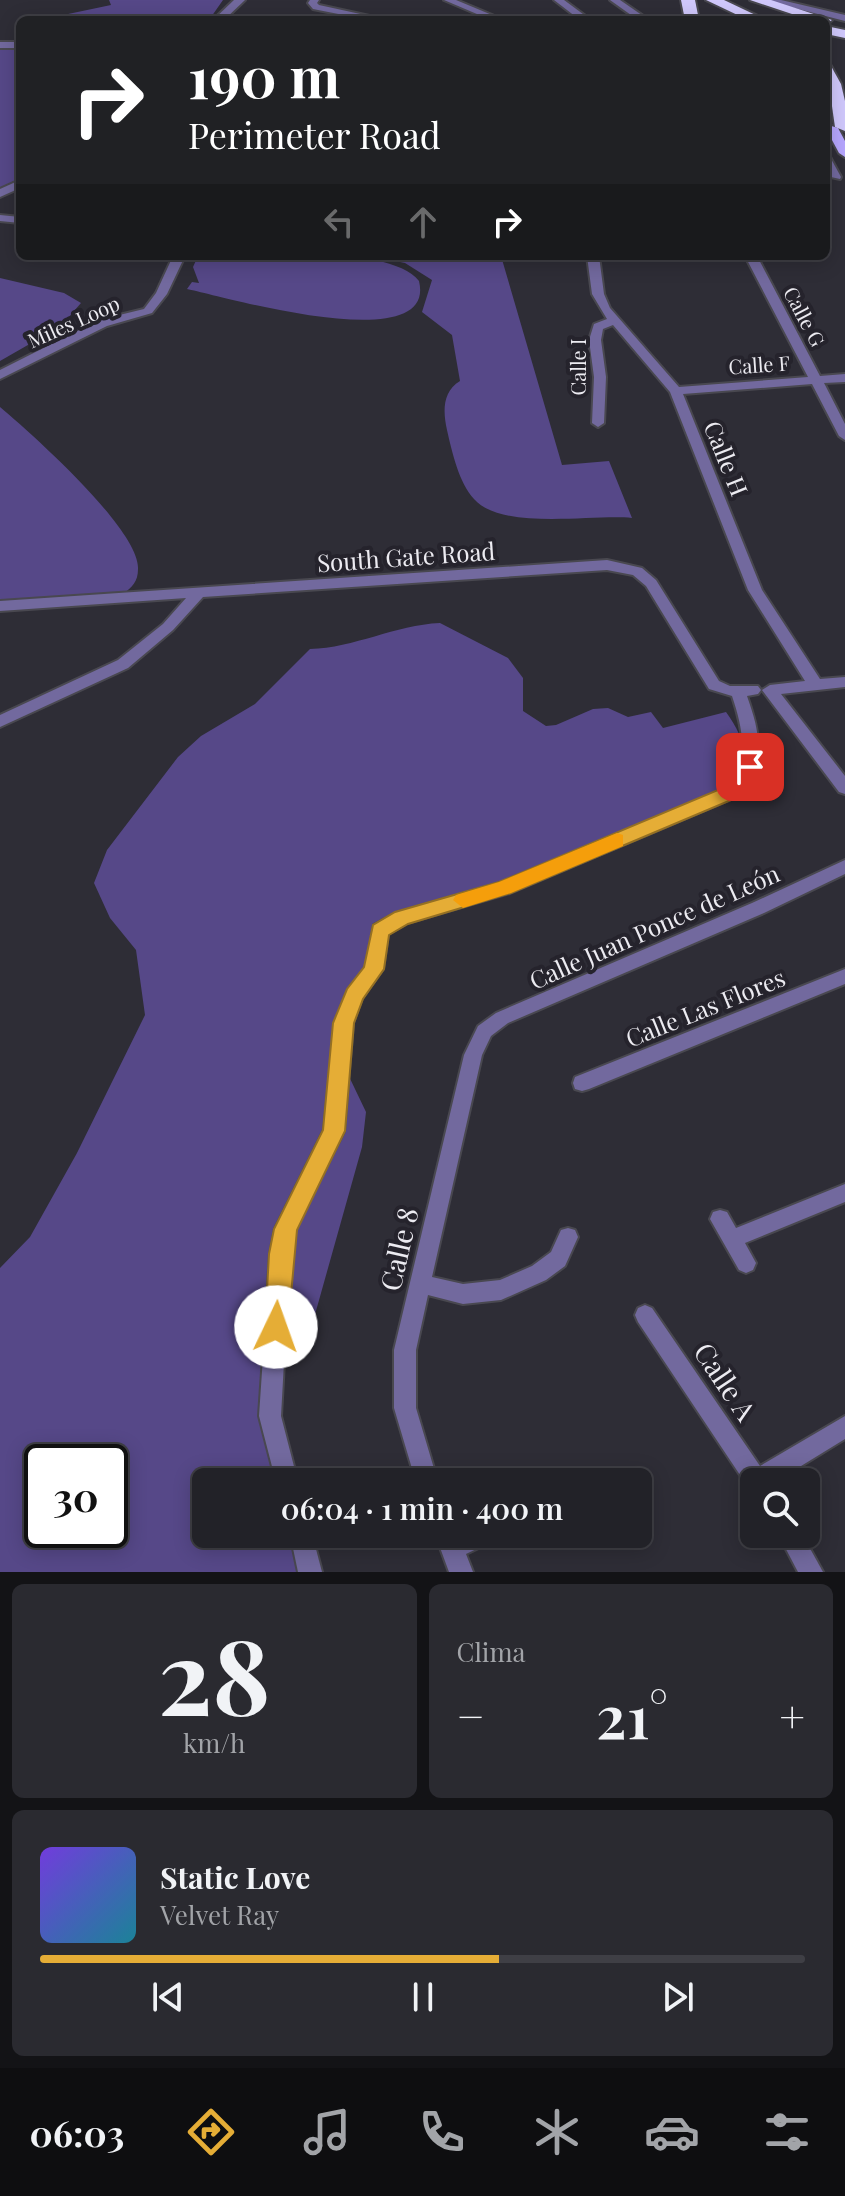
<!DOCTYPE html>
<html lang="es">
<head>
<meta charset="utf-8">
<style>
  :root { --surface:#222228; --page:#2a2a30; --text:#f1f3f6; --muted:#a2a4a8; --line:#3f3f45; --accent:#e5ad36 }
  body { margin:0; font-family:"Playfair Display",serif; background:var(--page); color:var(--text); height:100vh; display:flex; flex-direction:column; font-size:30px; white-space:nowrap }
  * { box-sizing:border-box; margin:0 }
  p { font-size:26px; color:var(--muted) }
  .icon { flex:none; width:44px; height:44px; fill:none; stroke:currentColor; stroke-width:2; stroke-linecap:round; stroke-linejoin:round }
  .map { position:relative; height:1572px; overflow:hidden }
  .details { display:flex; flex-direction:column; gap:12px; padding:12px; background:#131316; flex:1 }
  .details>* { flex:none }
  .top-card { position:absolute; left:16px; top:16px; width:814px; height:244px; border-radius:12px; box-shadow:0 4px 20px #0003,0 0 0 2px var(--line); background:#202124; color:#fff; overflow:hidden }
  .controls { position:absolute; left:740px; top:1468px; display:grid; gap:16px }
  .controls a { display:grid; place-items:center; width:80px; height:80px; border-radius:12px; background:var(--surface); box-shadow:0 4px 20px #0003,0 0 0 2px var(--line); font-size:40px }
  .speed { position:absolute; left:24px; top:1444px; display:flex; gap:16px; font-size:40px; font-weight:700; text-align:center }
  .speed>* { display:grid; place-content:center; width:104px; height:104px; border-radius:50%; background:var(--surface); box-shadow:0 4px 20px #0003,0 0 0 2px var(--line); line-height:1 }
  .speed .limit { border:4px solid #111; border-radius:12px; background:#fff; color:#111 }
  .pin { position:absolute; display:grid; place-items:center; width:68px; height:68px; color:#fff; margin:-34px; border-radius:16px; box-shadow:0 4px 12px #0006 }
  .me { position:absolute; width:88px; margin:-44px; rotate:3deg; stroke-linejoin:round; filter:drop-shadow(0 0 6px #0008) }
  .turn { display:flex; align-items:center; gap:28px; height:168px; padding:0 40px; font-size:36px }
  .turn .icon { width:104px; height:104px; stroke-width:2.5 }
  .turn b { display:block; font-size:56px; line-height:68px }
  .lanes { display:flex; align-items:center; height:76px; padding:0 40px; background:#0003; justify-content:center; gap:40px; direction:ltr }
  .lanes .off { opacity:.35 }
  .big { font-size:60px; font-weight:600; line-height:1.1 }
  .details .card { flex:1; display:flex; flex-direction:column; justify-content:center; gap:12px; min-width:0; padding:0 28px; border-radius:12px; background:var(--page) }
  .details .dial { align-items:center; gap:0 }
  .dial b { font-size:104px; line-height:1 }
  .song { display:flex; align-items:center; gap:24px }
  .cover { width:96px; height:96px; border-radius:12px; background:linear-gradient(135deg,hsl(260 70% 55%),hsl(190 70% 35%)) }
  .played { height:8px; border-radius:4px; background:linear-gradient(90deg,var(--accent) 60%,var(--line) 60%) }
  .keys { display:flex; justify-content:space-around; direction:ltr }
  .heat { display:flex; justify-content:space-between; align-items:center; font-size:44px; direction:ltr }
  .details .tiles { flex:1; display:grid; gap:12px; grid-template-columns:1fr 1fr }
  .card:last-child { grid-column:span 2 }
  .trip { position:absolute; left:192px; top:1468px; width:460px; height:80px; border-radius:12px; background:var(--surface); box-shadow:0 4px 20px #0003,0 0 0 2px var(--line); font-weight:600; line-height:80px; text-align:center }
  .menu { display:flex; height:128px; justify-content:space-around; align-items:center; background:#0e0e10; color:var(--muted) }
  .menu .icon { width:56px; height:56px }
  .menu .active { color:var(--accent) }
  .menu b { font-size:36px; color:var(--text) }
  .map>svg:first-child { display:block }
  .green { fill:#564888; fill-rule:evenodd }
  .lines { fill:none; stroke-linecap:round; stroke-linejoin:round }
  .minor-casing { stroke:#494850; stroke-width:4 }
  .tertiary-casing { stroke:#494850; stroke-width:4 }
  .primary-casing { stroke:#494850; stroke-width:4 }
  .motorway-casing { stroke:#494850; stroke-width:4 }
  .minor { fill:#72699e; fill-rule:evenodd }
  .tertiary { fill:#72699e; fill-rule:evenodd }
  .primary { fill:#b6a6fe; fill-rule:evenodd }
  .motorway { fill:#d0c8fc; fill-rule:evenodd }
  .route { fill:#e5ad36; stroke:#957023; stroke-width:2 }
  .slow { fill:#f59e0b }
  .labels { text-anchor:middle; dominant-baseline:central; stroke-width:8; stroke-linejoin:round; paint-order:stroke }
  .far-street-label { font-size:20px; fill:#ecebf1; stroke:#25232c }
  .street-label { font-size:24px; fill:#ecebf1; stroke:#25232c }
  .near-street-label { font-size:28px; fill:#ecebf1; stroke:#25232c }
</style>
</head>
<body>
<div class="map">
<svg width="845" height="1572" viewBox="0 0 845 1572">
  <rect width="100%" height="100%" fill="#2e2d36"/>
  <!-- green -->
  <g class="green">
    <path d="M109,0H223L209,20L49,18L111,5Z"/>
    <path d="M0,48H20V178L0,188Z"/>
    <path d="M198,256C246,256 390,243 419,281C438,360 218,295 187,289L192,282L199,283L193,267Z"/>
    <path d="M370,256H501L562,465L609,461L632,518C592,514 502,531 474,499C459,483 452,452 447,430C443,412 442,392 460,381L452,335L422,312L432,280L405,263Z"/>
    <path d="M0,278L64,293L81,303L61,326L0,361Z"/>
    <path d="M0,407C31,433 140,530 138,569C138,582 132,587 123,594L0,601Z"/>
    <path d="M440,623L508,658L523,678V711L546,726L556,725L593,709L608,708L628,717L651,712L663,728L726,712C746,740 752,762 727,790L473,894L398,912L383,922L348,1027L344,1066L366,1112L362,1147L314,1318L292,1346L265,1351L276,1482H206V1534H288L298,1572H0V1268L30,1237L77,1153L145,1015L136,950L110,918L94,883L107,850L178,757L201,736L255,704L310,649C354,648 395,625 440,623ZM42,1462H110V1530H42Z"/>
  </g>
  <g class="lines">
    <defs>
      <g id="minor">
        <path d="M310,0H319L317,3L319,5L388,20H369L313,9L308,3Z"/>
        <path d="M444,0H456L504,20H491Z"/>
        <path d="M554,0H564L591,20H580Z"/>
        <path d="M610,0H620L649,20H638Z"/>
        <rect x="0" y="42" width="20" height="6"/>
        <path d="M826,156L830,157L841,177L840,179L831,177L826,168Z"/>
        <path d="M0,215L20,217V223L0,221Z"/>
        <path d="M173,256H185L167,294L152,313L107,326L0,379V370L99,320L144,309L156,293Z"/>
        <path d="M587,256H599L604,294L610,308L679,387L808,377L745,256H757L820,376L845,374V382L824,383L845,424V440L839,436L812,384L683,394L762,590L820,679L845,677V687L781,694L845,776V794L839,792L762,690L770,685L805,681L748,590L670,392L613,325L603,329L601,340L606,377L604,423L598,427L592,423L594,377L589,340L594,324L607,319L592,294Z"/>
        <path d="M607,560L642,568L656,580L719,681L730,686H758L761,690L758,694L747,696C761,736 764,755 743,794L510,893L407,923L388,934L383,969L362,998L353,1023L344,1131L295,1230L290,1254L281,1416L298,1482H276L259,1416L270,1254L275,1229L324,1130L335,1023L348,990L366,967L374,925L396,913L500,883L731,786C748,754 743,729 732,696L709,689L646,586L633,575L607,570L203,597L173,630L128,668L0,727V715L118,660L163,624L186,598L0,611V601Z"/>
        <path d="M845,860V874L764,913L508,1023L491,1036L482,1055L432,1277L463,1284L500,1280L532,1266L551,1252L561,1230L568,1228L575,1230L578,1237L565,1266L546,1280L501,1300L463,1304L428,1295L416,1350V1408L438,1482H416L394,1408V1350L464,1055L478,1026L496,1013L752,903Z"/>
        <path d="M845,969V984L589,1089L582,1091L575,1089L573,1083L575,1077Z"/>
        <path d="M845,1184V1202L745,1243L756,1263L753,1270L746,1273L739,1270L710,1219L713,1212L720,1210L727,1212L736,1228Z"/>
        <path d="M645,1305L652,1308L760,1466L845,1416V1439L775,1482H754V1491L750,1490L638,1322L635,1315L638,1308Z"/>
        <path d="M594,1471L603,1474L606,1482H583L586,1474Z"/>
        <path d="M290,1534H312L322,1572H298Z"/>
        <path d="M435,1534H494L491,1542L466,1554L473,1572H449Z"/>
        <path d="M778,1534H802L823,1572H798Z"/>
      </g>
      <g id="tertiary">
        <path d="M234,0H245L224,20H213Z"/>
        <path d="M763,0H781L845,15V21Z"/>
        <path d="M20,180V188L0,197V189Z"/>
      </g>
      <path id="primary" d="M828,125L838,128L845,141V157L839,153L826,129Z"/>
      <g id="motorway">
        <path d="M681,0H695L699,20H685Z"/>
        <path d="M706,0H724L766,20H748Z"/>
        <path d="M750,0H771L832,20L826,24V20H810Z"/>
        <path d="M826,26L845,30V38L826,34Z"/>
        <path d="M826,65L831,66L841,84L845,101V131L835,127Z"/>
      </g>
    </defs>
    <!-- minor casing -->
    <use href="#minor" class="minor-casing"/>
    <!-- tertiary casing -->
    <use href="#tertiary" class="tertiary-casing"/>
    <!-- primary casing -->
    <use href="#primary" class="primary-casing"/>
    <!-- motorway casing -->
    <use href="#motorway" class="motorway-casing"/>
    <!-- minor -->
    <use href="#minor" class="minor"/>
    <!-- tertiary -->
    <use href="#tertiary" class="tertiary"/>
    <!-- primary -->
    <use href="#primary" class="primary"/>
    <!-- motorway -->
    <use href="#motorway" class="motorway"/>
  </g>
  <!-- route -->
  <path class="route" d="M750,761L759,767L743,795L511,893L408,924L389,935L384,969L363,999L354,1023L345,1131L297,1230L288,1327L285,1335L276,1338L268,1335L265,1327L269,1254L274,1229L323,1130L333,1023L347,989L364,967L373,925L395,912L499,882L730,785L744,763Z"/>
  <!-- slow -->
  <path class="slow" d="M617,833L623,835V846L511,893L463,908L453,900L456,895L499,882Z"/>
  <g class="labels">
    <!-- far-street labels -->
    <g class="far-street-label">
      <text transform="translate(805 316) rotate(62)">Calle G</text>
      <text transform="translate(73 321) rotate(-24)">Miles Loop</text>
      <text transform="translate(759 364) rotate(-4)">Calle F</text>
      <text transform="translate(577 367) rotate(-90)">Calle I</text>
    </g>
    <!-- street labels -->
    <g class="street-label">
      <text transform="translate(727 458) rotate(68)">Calle H</text>
      <text transform="translate(406 556) rotate(-4)">South Gate Road</text>
      <text transform="translate(654 926) rotate(-24)">Calle Juan Ponce de León</text>
      <text transform="translate(705 1007) rotate(-22)">Calle Las Flores</text>
    </g>
    <!-- near-street labels -->
    <g class="near-street-label">
      <text transform="translate(398 1249) rotate(-77)">Calle 8</text>
      <text transform="translate(726 1381) rotate(56)">Calle A</text>
    </g>
  </g>
</svg>
<div class="controls">
<a><svg class="icon" aria-label="search" viewBox="0 0 24 24"><circle cx="10" cy="10" r="6"/><path d="M15 15l6 6"/></svg></a>
</div>
<div class="speed"><div class="limit">30</div></div>
<div class="pin" style="left:750px;top:767px;background:#d93025"><svg class="icon" aria-label="arrive" viewBox="0 0 24 24"><path d="M6 21V4h12l-3 4 3 4H6"/></svg></div>
<svg class="me" style="left:276px;top:1327px" viewBox="-20 -20 40 40"><circle r="19" fill="#fff"/><path d="M0-13L10 11 0 6-10 11z" fill="#e5ad36"/></svg>
<div class="trip">06:04 · 1 min · 400 m</div>
<div class="top-card">
<div class="turn"><svg class="icon" aria-label="right" viewBox="0 0 24 24"><path d="M7 20v-9h11M14 6l5 5-5 5"/></svg><div><b>190 m</b>Perimeter Road</div></div>
<div class="lanes"><svg class="icon off" aria-label="left" viewBox="0 0 24 24"><path d="M17 20v-9H6M10 6l-5 5 5 5"/></svg><svg class="icon off" aria-label="ahead" viewBox="0 0 24 24"><path d="M12 20V5M6 11l6-6 6 6"/></svg><svg class="icon" aria-label="right" viewBox="0 0 24 24"><path d="M7 20v-9h11M14 6l5 5-5 5"/></svg></div>
</div>
</div>
<section class="details">
<div class="tiles">
<div class="card dial"><b>28</b><p>km/h</p></div>
<div class="card"><p>Clima</p>
<div class="heat"><a>−</a><b class="big">21°</b><a>+</a></div>
</div>
<div class="card">
<div class="song"><i class="cover"></i><div><b>Static Love</b><p>Velvet Ray</p></div></div>
<div class="played"></div>
<div class="keys"><svg class="icon" aria-label="previous" viewBox="0 0 24 24"><path d="M18 5L8 12l10 7zM5 5v14"/></svg><svg class="icon" aria-label="pause" viewBox="0 0 24 24"><path d="M8 5v14M16 5v14"/></svg><svg class="icon" aria-label="next" viewBox="0 0 24 24"><path d="M6 5l10 7-10 7zM19 5v14"/></svg></div>
</div>
</div>
</section>
<nav class="menu">
<b>06:03</b>
<svg class="icon active" aria-label="directions" viewBox="0 0 24 24"><path d="M12 3l9 9-9 9-9-9zM9 14v-3h6M13 9l2 2-2 2"/></svg>
<svg class="icon" aria-label="music" viewBox="0 0 24 24"><path d="M9 18V5l10-2v13"/><circle cx="6" cy="18" r="3"/><circle cx="16" cy="16" r="3"/></svg>
<svg class="icon" aria-label="phone" viewBox="0 0 24 24"><path d="M5 4h4l2 5-3 2q2 4 5 5l2-3 5 2v4C11 20 4 13 5 4z"/></svg>
<svg class="icon" aria-label="climate" viewBox="0 0 24 24"><path d="M12 3v18M4 7l16 10M4 17L20 7"/></svg>
<svg class="icon" aria-label="car" viewBox="0 0 24 24"><path d="M5 17H2v-5l4-1 3-4h7l3 4 3 1v5h-3M9 17h6M6 11h13"/><circle cx="7" cy="17" r="2"/><circle cx="17" cy="17" r="2"/></svg>
<svg class="icon" aria-label="filters" viewBox="0 0 24 24"><path d="M4 7h16M4 17h16"/><circle cx="9" cy="7" r="2"/><circle cx="15" cy="17" r="2"/></svg>
</nav>
</body>
</html>
